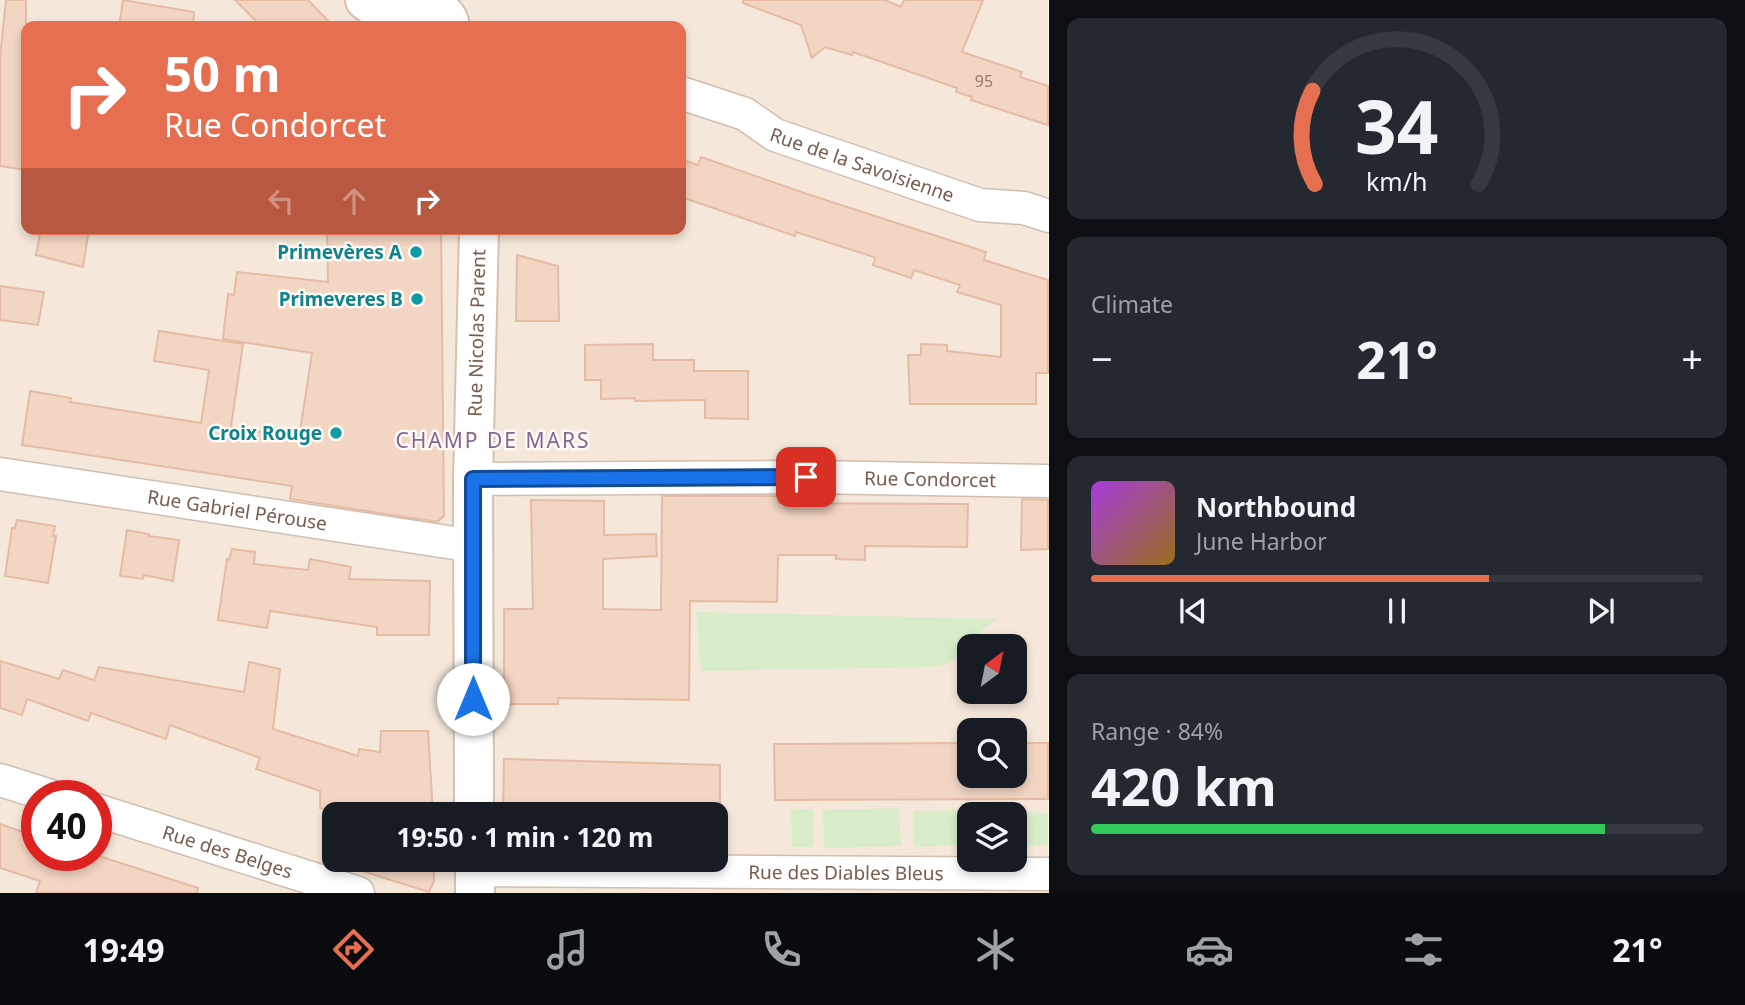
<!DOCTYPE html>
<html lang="en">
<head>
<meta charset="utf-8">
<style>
  :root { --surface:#171b24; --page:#242831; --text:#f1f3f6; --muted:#9ea1a6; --line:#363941; --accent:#e76f51 }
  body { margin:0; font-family:"Noto Sans",sans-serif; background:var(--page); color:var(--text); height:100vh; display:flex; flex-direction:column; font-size:26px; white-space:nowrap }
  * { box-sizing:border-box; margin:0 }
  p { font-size:23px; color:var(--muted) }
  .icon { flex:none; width:38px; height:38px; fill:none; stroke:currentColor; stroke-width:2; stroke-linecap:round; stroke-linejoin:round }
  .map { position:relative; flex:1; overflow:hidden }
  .panel { display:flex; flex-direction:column; gap:18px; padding:18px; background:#0d0f14; width:696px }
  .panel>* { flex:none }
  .top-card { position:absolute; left:21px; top:21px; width:665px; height:214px; border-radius:14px; box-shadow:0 4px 10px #0003; background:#e76f51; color:#fff; overflow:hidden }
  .needle { width:46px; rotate:32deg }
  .tools { position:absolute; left:957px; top:634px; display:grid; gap:14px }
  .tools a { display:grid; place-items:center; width:70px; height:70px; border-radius:14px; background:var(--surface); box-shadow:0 4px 10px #0003; font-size:35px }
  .speed { position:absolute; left:21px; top:780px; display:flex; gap:14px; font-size:35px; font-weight:700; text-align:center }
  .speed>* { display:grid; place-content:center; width:91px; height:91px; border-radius:50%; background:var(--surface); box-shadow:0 4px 10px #0003; line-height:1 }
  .speed .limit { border:10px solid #d22; background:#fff; color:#111 }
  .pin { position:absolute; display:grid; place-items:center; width:60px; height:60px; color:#fff; margin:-30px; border-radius:14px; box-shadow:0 4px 10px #0006 }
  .me { position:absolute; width:77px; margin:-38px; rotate:0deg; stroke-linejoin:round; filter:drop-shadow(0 0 5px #0008) }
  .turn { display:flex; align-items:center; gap:24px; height:147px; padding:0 28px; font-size:32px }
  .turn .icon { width:91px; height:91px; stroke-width:2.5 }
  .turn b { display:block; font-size:49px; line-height:60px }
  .lanes { display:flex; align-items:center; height:66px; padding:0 28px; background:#0003; justify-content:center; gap:35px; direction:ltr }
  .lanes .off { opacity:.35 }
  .big { font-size:52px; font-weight:700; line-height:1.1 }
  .panel .tile { flex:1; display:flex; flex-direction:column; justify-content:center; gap:10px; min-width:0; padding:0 24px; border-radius:14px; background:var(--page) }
  .panel .dial { align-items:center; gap:0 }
  .dial svg { height:182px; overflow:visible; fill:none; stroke:var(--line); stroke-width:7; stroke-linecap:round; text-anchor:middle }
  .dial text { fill:var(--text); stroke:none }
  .song { display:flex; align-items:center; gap:21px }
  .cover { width:84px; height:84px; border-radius:10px; background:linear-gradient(135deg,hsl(280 70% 55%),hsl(40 70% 35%)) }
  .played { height:7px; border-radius:4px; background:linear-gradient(90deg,var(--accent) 65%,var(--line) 65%) }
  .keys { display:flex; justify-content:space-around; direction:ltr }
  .heat { display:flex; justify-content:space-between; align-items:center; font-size:38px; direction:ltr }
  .charge { height:10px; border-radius:5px; background:linear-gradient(90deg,#34c759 84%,var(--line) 0) }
  .trip { position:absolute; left:322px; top:802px; width:406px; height:70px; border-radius:14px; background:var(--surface); box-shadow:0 4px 10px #0003; font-weight:700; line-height:70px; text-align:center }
  .dock { display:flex; height:112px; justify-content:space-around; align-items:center; background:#090b0e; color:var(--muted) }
  .dock .icon { width:49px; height:49px }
  .dock .on { color:var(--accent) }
  .dock b { font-size:32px; color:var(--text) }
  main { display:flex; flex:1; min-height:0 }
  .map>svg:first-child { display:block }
  .residential { fill:#f5e8da; fill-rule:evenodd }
  .grass { fill:#d8ecc9 }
  .building { fill:#f3d5c3; stroke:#e6bba3; stroke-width:2 }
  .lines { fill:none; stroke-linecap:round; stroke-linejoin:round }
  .street-casing { stroke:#d1beb0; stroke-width:35 }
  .secondary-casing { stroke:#d6c0b0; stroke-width:42 }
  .street { stroke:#fff; stroke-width:32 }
  .secondary { stroke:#fff; stroke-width:38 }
  .route-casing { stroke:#114b97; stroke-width:18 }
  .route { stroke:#1a73e8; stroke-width:12 }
  .culture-dot { fill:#0f9aa8; stroke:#fffaf3; stroke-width:2.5 }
  .labels { text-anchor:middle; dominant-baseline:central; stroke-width:5; stroke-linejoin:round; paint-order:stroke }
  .number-label { font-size:16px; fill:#987a6a }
  .street-label { font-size:19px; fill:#7a5c4d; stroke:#fffaf3 }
  .culture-label { font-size:19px; font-weight:bold; fill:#0d838f; stroke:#fffaf3; text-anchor:end }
  .neighbourhood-label { font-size:21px; letter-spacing:2px; fill:#846695; stroke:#fffaf3 }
</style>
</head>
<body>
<main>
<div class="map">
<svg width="1049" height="893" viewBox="0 0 1049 893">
  <rect width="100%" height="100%" fill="#fdf6ec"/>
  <!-- residential -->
  <path class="residential" d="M0,0H1048V893H0ZM26,26H681V229H26ZM970,646H1015V691H970ZM970,730H1015V775H970ZM37,796H96V856H37ZM334,814H716V859H334ZM970,814H1015V859H970Z"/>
  <!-- grass -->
  <g class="grass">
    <path d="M696,612L998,619L985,628L950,663L935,667L701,671Z"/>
    <path d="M899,808L901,846L824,848L823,810Z"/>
    <path d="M813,809V847H792L791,810Z"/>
    <path d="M982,810V814H970L969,845L914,847L913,811Z"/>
    <path d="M991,811L1048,813V846L1015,845V814H991Z"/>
  </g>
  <!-- building -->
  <g class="building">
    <path d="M6,0H26V170L0,166V57Z"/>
    <path d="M123,0L194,12L193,26H119Z"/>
    <path d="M235,0H308L333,26H261Z"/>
    <path d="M743,0H885L901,7L904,0H983L962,52L1022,72L1020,77L1048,86V125L971,100L972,97L956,92L957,88L853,52L852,55L825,47L812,58L801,25L743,3Z"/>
    <path d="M701,157L807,194L986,252L984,260L1048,280V373H1036V404H910L908,355H921V344L947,345V351L1001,357V305L957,292L960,285L914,270L911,278L873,265L875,259L874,257L796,232L795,236L681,197V176L686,161L698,165Z"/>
    <path d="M41,229H89L83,267L36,255Z"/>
    <path d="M327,229H441L444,516L437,522L290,499L292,486L22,445L30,391L71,398L70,402L201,423L209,370L154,361L159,331L243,344L231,427L299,438L312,353L223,339L228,294L234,295L237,272L328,282Z"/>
    <path d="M517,255L558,266L559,321H516Z"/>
    <path d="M0,286L44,292L38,325L0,320Z"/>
    <path d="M653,344V360H694V371H748V419L705,418V400L635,401L634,398L601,399V380H585V345Z"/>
    <path d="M662,496H779V503L968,504L967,547L865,546V560L836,559V555H778L777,602L690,601L689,700L558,698V704H504V609H533L531,500L604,501V535L656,534L657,556L603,559V609L661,610Z"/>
    <path d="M1022,499L1048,500V549L1021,550Z"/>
    <path d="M17,520L55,526L53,536H56L48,583L5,576L12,528H15Z"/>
    <path d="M127,530L149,534V536L179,540L173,581L144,575L143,579L120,576Z"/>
    <path d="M232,549L255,552L254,564L308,570L310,559L351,567L349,579L430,581L429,635H377V627L270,611L267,628L218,620L227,559L229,560Z"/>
    <path d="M0,661L59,679L63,670L94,680L99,667L244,692L249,662L280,669L273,729L358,756L359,749L380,752L381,731H428L433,814H342L320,808V791L256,769L260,758L170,725L166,739L91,713L88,721L27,699L22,715L0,708Z"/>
    <path d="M970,743V775H1015V743H1048V799L775,800L774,744Z"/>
    <path d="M504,759L720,765V814H503Z"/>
    <path d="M0,824L37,837V856H99L198,888L197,893H36L40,881L0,868Z"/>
    <path d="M334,844V859H434V881L429,892L330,861Z"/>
  </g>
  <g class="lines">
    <defs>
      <g id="street">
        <path id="s1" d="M681,93L745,114L775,135L980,205L1024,208L1049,216"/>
        <path id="s2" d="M0,474L474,546"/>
        <path id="s3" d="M473,479L806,477L1049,481"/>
        <path d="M0,780L51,796"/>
        <path id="s4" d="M96,810L358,893"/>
        <path id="s5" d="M475,870L1049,874"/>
      </g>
      <g id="secondary">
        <path d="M365,0L399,26"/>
        <path d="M400,26C402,0 446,0 450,26"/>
        <path id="s6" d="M474,814L473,479L479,229"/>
        <path d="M475,859V893"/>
      </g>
    </defs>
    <!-- street casing -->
    <use href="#street" class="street-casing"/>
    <!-- secondary casing -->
    <use href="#secondary" class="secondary-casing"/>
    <!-- street -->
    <use href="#street" class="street"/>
    <!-- secondary -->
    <use href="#secondary" class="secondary"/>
  </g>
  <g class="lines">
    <defs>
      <path id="route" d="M473,699V479L806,477"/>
    </defs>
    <!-- route casing -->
    <use href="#route" class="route-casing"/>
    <!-- route -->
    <use href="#route" class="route"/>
  </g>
  <!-- markers -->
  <g class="culture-dot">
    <circle cx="416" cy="252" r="7"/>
    <circle cx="417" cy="299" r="7"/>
    <circle cx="336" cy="433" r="7"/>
  </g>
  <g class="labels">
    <!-- number labels -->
    <g class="number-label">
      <text x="984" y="81">95</text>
    </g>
    <!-- street labels -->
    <g class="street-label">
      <text stroke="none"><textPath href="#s1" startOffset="196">Rue de la Savoisienne</textPath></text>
      <text stroke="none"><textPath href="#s6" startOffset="481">Rue Nicolas Parent</textPath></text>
      <text stroke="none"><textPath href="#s3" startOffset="457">Rue Condorcet</textPath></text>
      <text stroke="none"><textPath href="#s2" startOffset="240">Rue Gabriel Pérouse</textPath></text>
      <text stroke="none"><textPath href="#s4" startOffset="138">Rue des Belges</textPath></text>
      <text stroke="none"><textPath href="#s5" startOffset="371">Rue des Diables Bleus</textPath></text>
    </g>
    <!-- culture labels -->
    <g class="culture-label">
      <text x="402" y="252">Primevères A</text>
      <text x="403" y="299">Primeveres B</text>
      <text x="322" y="433">Croix Rouge</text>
    </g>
    <!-- neighbourhood labels -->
    <g class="neighbourhood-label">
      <text x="493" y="440">CHAMP DE MARS</text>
    </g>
  </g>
</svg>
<div class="tools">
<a><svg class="needle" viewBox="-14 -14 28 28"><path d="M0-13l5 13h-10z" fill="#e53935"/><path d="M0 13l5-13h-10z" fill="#9ea1a6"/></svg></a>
<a><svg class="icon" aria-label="search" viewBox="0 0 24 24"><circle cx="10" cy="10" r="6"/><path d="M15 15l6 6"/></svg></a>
<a><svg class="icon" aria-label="layers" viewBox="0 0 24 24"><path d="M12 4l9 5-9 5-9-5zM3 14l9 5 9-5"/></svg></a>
</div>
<div class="speed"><div class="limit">40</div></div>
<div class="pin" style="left:806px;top:477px;background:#d93025"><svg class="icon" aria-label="arrive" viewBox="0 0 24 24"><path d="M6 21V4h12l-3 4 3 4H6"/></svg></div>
<svg class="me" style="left:473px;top:699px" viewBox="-20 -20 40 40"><circle r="19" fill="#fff"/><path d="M0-13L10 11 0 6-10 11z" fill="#1a73e8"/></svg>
<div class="trip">19:50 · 1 min · 120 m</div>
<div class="top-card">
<div class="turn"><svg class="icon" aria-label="right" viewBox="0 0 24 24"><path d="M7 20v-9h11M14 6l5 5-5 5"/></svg><div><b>50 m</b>Rue Condorcet</div></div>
<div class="lanes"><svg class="icon off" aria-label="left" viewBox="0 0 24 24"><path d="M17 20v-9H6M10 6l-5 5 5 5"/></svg><svg class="icon off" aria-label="ahead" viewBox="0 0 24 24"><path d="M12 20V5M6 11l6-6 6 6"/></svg><svg class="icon" aria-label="right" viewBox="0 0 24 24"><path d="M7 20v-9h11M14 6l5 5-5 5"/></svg></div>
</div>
</div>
<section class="panel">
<div class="tile dial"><svg viewBox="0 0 100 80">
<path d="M14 69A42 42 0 1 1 86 69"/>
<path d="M14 69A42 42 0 0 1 13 28" stroke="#e76f51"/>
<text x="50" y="56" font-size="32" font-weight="700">34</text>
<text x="50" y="72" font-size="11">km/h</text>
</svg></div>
<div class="tile"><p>Climate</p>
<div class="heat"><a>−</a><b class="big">21°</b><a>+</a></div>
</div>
<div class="tile">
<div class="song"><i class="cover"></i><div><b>Northbound</b><p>June Harbor</p></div></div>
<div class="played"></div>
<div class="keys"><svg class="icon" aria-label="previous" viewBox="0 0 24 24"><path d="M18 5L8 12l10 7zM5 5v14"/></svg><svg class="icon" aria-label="pause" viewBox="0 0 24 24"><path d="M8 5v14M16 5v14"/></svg><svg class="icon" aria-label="next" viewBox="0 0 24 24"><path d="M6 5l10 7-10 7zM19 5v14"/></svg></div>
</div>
<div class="tile"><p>Range · 84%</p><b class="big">420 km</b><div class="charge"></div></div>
</section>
</main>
<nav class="dock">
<b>19:49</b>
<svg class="icon on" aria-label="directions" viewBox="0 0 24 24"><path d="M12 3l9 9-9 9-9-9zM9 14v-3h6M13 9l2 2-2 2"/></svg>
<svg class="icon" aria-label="music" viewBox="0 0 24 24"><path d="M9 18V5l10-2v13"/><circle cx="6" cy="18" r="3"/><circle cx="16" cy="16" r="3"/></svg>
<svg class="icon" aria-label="phone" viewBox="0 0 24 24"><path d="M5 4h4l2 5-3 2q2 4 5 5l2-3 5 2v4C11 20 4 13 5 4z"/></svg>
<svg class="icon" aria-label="climate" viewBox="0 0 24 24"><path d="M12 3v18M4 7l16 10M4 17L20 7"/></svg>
<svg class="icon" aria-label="car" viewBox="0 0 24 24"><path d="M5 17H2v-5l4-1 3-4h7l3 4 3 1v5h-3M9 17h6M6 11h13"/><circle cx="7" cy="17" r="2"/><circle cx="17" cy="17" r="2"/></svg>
<svg class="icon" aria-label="filters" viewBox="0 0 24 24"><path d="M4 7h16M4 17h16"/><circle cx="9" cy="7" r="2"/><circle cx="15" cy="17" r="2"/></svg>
<b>21°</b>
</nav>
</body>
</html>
